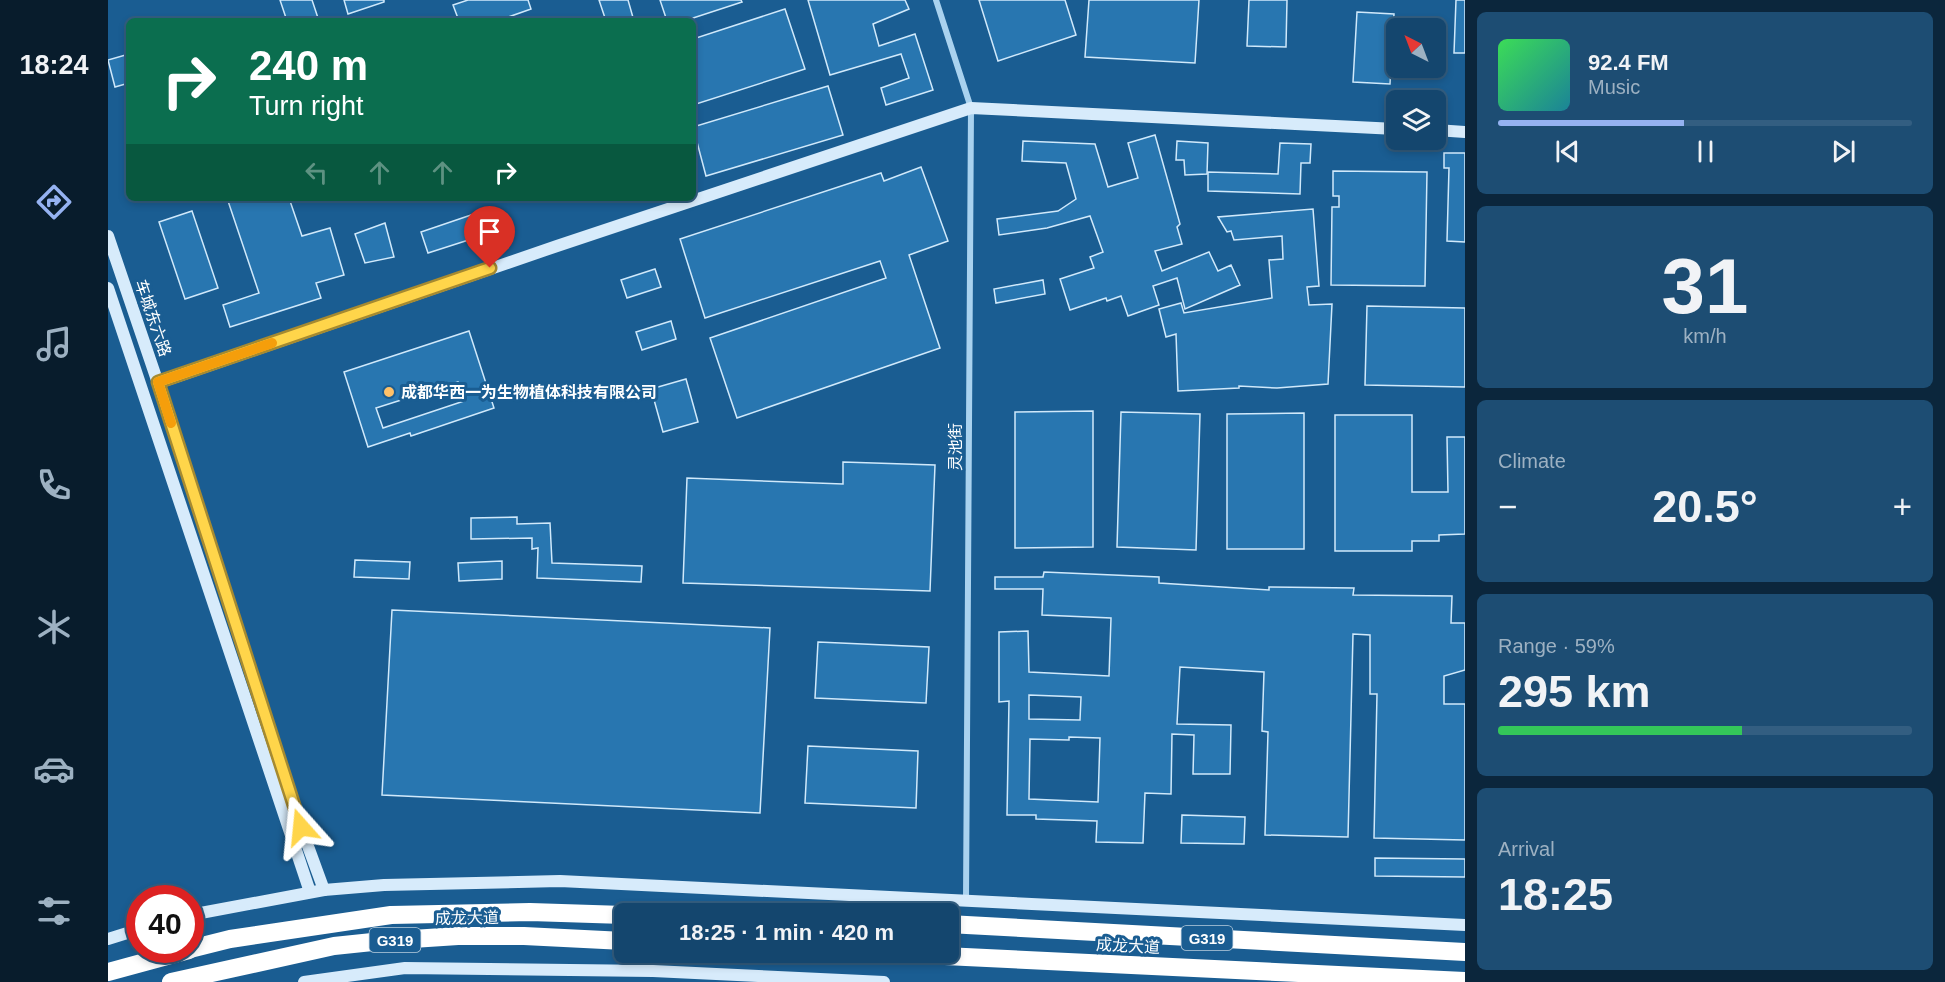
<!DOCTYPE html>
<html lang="en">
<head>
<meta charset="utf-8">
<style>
  :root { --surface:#14466e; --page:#1d4d73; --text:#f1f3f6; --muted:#9db1c2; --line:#335e81; --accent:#95b2f1 }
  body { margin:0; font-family:Helvetica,"Noto Sans SC",sans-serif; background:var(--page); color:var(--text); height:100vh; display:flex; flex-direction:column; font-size:22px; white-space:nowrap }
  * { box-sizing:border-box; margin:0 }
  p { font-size:20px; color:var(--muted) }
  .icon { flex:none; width:33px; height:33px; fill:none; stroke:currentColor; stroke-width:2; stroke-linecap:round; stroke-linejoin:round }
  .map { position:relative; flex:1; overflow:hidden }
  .drawer { display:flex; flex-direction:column; gap:12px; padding:12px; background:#0b263c; width:480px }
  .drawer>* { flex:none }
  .guide { position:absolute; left:18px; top:18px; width:570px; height:183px; border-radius:9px; box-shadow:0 3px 9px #0003,0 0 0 2px var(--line); background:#0b6e4f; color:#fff; overflow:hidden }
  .needle { width:39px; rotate:318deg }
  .controls { position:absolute; left:1278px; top:18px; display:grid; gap:12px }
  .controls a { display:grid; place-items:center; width:60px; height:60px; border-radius:9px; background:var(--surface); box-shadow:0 3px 9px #0003,0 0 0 2px var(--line); font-size:30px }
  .speed { position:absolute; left:18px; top:885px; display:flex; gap:12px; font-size:30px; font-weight:700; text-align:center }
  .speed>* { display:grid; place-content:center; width:78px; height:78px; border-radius:50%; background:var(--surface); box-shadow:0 3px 9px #0003,0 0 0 2px var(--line); line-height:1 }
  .speed .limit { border:9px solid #d22; background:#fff; color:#111 }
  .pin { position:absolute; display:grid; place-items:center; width:51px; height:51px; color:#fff; margin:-62px -26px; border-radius:50% 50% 50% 0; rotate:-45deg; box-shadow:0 0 6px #0007 }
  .pin .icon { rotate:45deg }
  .me { position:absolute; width:66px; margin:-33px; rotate:342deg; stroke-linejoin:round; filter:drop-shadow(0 0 4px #0008) }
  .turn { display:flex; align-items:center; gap:21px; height:126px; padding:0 24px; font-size:27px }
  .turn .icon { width:78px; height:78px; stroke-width:2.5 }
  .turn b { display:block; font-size:42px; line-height:51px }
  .lanes { display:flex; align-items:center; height:57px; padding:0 24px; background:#0003; justify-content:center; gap:30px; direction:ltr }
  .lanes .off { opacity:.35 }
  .big { font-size:45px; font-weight:700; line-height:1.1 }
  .drawer .widget { flex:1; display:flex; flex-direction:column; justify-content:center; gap:9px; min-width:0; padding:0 21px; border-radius:9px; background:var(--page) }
  .drawer .dial { align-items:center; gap:0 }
  .dial b { font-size:78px; line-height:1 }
  .song { display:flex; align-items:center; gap:18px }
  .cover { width:72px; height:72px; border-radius:9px; background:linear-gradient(135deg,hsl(130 70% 55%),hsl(190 70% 35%)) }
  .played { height:6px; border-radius:3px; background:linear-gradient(90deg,var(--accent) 45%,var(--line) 45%) }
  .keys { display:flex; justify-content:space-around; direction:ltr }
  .heat { display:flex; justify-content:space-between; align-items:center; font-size:33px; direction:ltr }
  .charge { height:9px; border-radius:4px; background:linear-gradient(90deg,#34c759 59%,var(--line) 0) }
  .trip { position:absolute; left:506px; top:903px; width:345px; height:60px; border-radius:9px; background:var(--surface); box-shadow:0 3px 9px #0003,0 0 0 2px var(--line); font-weight:700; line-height:60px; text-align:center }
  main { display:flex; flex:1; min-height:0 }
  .menu { display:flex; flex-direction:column; width:108px; justify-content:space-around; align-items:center; background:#081c2c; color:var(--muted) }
  .menu .icon { width:42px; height:42px }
  .menu .on { color:var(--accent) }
  .menu b { font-size:27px; color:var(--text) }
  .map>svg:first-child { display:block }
  .building { fill:#2876b0; stroke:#d0e9fb; stroke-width:1.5; fill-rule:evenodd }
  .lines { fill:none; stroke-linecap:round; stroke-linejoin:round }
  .street { stroke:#a9d2ef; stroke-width:6 }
  .secondary { stroke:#d7ebfb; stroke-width:12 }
  .highway { stroke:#fff; stroke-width:18 }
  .route-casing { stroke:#a68a30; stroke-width:15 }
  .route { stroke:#ffd54a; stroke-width:10 }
  .slow { stroke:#f59e0b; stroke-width:10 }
  .poi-dot { fill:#ffc168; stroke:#1a5d92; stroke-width:2 }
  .labels { text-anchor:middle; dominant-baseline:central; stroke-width:6; stroke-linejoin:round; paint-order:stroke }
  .shield { fill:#1a5d92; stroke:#bacede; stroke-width:1.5 }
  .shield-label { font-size:15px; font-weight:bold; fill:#fff }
  .street-label { font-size:16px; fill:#fff; stroke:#1a5d92 }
  .poi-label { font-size:16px; font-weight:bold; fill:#fff; stroke:#1a5d92; text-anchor:start }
</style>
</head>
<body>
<main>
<nav class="menu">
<b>18:24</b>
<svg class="icon on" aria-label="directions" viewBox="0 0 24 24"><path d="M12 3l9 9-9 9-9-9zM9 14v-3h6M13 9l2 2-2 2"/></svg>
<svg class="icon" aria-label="music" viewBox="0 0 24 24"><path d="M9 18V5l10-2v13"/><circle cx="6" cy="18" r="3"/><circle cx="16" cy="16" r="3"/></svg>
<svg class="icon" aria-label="phone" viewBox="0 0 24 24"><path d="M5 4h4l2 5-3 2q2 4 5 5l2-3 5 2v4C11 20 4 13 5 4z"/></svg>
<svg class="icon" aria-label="climate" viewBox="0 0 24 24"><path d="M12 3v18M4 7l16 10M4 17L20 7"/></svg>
<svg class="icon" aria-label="car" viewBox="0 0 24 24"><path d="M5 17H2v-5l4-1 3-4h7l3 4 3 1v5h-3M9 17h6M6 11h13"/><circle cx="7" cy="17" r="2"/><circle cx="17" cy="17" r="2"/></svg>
<svg class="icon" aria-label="filters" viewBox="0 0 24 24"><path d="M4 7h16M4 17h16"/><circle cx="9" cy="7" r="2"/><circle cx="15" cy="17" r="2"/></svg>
</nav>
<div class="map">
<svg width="1357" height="982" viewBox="0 0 1357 982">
  <rect width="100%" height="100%" fill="#1a5d92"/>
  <!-- building -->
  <g class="building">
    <path d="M172,0H204L210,18L199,21H179Z"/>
    <path d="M236,0H276V2L240,14Z"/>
    <path d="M360,0H420L423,9L389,21H351L345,5Z"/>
    <path d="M491,0H520L526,21H498Z"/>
    <path d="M552,0H633L634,2L576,21H559Z"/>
    <path d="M700,0H797L801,9L765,24L771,46L807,34L825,90L778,105L773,88L801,78L793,54L722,75Z"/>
    <path d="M871,0H957L968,35L890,61Z"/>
    <path d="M981,0H1091L1087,63L977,57Z"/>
    <path d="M1141,0H1179L1178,47L1139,46Z"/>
    <path d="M1348,0H1357V53H1346Z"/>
    <path d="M677,9L697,69L585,105V39Z"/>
    <path d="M1249,12L1286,14L1282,84L1245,82Z"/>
    <path d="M21,54V83L7,87L0,60Z"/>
    <path d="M720,86L735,135L598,176L585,127Z"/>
    <path d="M1047,135L1072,224L1069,227L1074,244L1047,251L1054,271L1101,252L1110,271L1123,265L1132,285L1077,309L1069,278L1045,286L1051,305L1020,316L1013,296L999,301L998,298L962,310L952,279L986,268L982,257L995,252L982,216L939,228L891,235L889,219L950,211L968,199L958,163L914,161L915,141L987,144L1000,187L1030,178L1020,143Z"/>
    <path d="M1069,141L1100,143L1099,174L1077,175L1076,160H1068Z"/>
    <path d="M1172,143L1203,144L1202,163H1193L1192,194L1100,191V172L1170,174Z"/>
    <path d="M1336,153H1357V242L1339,241L1341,168H1336Z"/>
    <path d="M813,167L840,241L801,255L832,348L629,418L602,338L778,278L772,261L597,318L572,239L773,173L776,181Z"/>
    <path d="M1225,171L1319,172L1317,286L1223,285L1224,207H1231V196H1225Z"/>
    <path d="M119,198H181L194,236L222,228L236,275L208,283L213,298L122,327L115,305L151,293Z"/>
    <path d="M1205,209L1211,286L1199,287L1201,305L1224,304L1220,384L1169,388L1131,386V388L1070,391L1068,334L1058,337L1051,309L1073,303L1076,313L1164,298L1161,260L1175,259L1174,236L1126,240L1123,231L1119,232L1110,217Z"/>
    <path d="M84,211L110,288L77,299L51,222Z"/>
    <path d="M366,214L373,236L320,253L313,232Z"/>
    <path d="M277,223L286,257L257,263L247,234Z"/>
    <path d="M547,269L553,287L519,298L513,280Z"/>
    <path d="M935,280L937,294L888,303L886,289Z"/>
    <path d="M1259,306L1357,308V387L1257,385Z"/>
    <path d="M563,321L568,339L534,350L528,332Z"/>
    <path d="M361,331L386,408L303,436L302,433L260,447L236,372ZM350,382L356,401L275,428L268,408Z"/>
    <path d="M578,379L590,422L555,432L543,389Z"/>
    <path d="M985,411V547L907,548V412Z"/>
    <path d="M1013,412L1092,414L1088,550L1009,547Z"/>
    <path d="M1196,413V549H1119V414Z"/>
    <path d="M1227,415H1304V492H1340L1339,437H1357V534L1331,535V541H1304V551H1227Z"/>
    <path d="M735,462L827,465L822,591L575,583L579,478L735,484Z"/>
    <path d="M409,517V524L442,523L444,563L534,566L533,582L429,578L430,548L424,549V538L363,539V518Z"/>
    <path d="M247,560L302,562L301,579L246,577Z"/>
    <path d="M394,561V579L351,581L350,563Z"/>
    <path d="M936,572L1051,577V583L1161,590V587L1246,588L1245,595L1344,596L1343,623H1357V670L1336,676V704H1357V840L1266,838L1269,694H1262V635L1245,634L1240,837L1157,835L1160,732L1154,731L1156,672L1072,667L1069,724L1123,725L1122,774H1085L1086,735L1064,734L1063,794L1037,793L1035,843L988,842L989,821L928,819V815H899L901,701L891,702V632L920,631L921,672L1001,676L1003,618L934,615L935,589H887V577H935ZM921,695L973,697L972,720L921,719ZM961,737L992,738L990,802L921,799L922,739L961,740Z"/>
    <path d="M284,610L662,628L652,813L274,795Z"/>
    <path d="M710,642L821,647L818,703L707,698Z"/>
    <path d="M700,746L810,751L808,808L697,803Z"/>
    <path d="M1074,815L1137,817L1136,844L1073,843Z"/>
    <path d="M1267,858L1357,859V877L1267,876Z"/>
  </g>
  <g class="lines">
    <!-- street -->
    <path class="street" d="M828,0L863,108L858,900"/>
    <!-- secondary -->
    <g class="secondary">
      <path d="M1328,130L1357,132"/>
      <path d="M0,236L50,383L193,827L216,890"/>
      <path d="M0,288L202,892"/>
      <path d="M50,383L449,246L863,108L1288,129"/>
      <path d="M82,915L216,890L276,885L452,881L1357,925"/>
      <path d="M0,939L32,929"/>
      <path d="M196,982L297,968L545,971L776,982"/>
    </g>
    <!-- highway -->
    <g class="highway">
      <path d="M840,924L1357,952"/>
      <path d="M82,949L122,939L283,915L422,912L516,915"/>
      <path d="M753,952L1357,981"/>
      <path d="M0,972L81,950"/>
      <path d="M63,982L226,946L274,941L350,936H416L516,941"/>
    </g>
  </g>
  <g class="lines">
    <defs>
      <path id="route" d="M193,827L50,382L382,268"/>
    </defs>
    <!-- route casing -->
    <use href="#route" class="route-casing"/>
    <!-- route -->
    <use href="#route" class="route"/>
    <!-- slow -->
    <path class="slow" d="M63,423L50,382L164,343"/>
  </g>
  <!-- markers -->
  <circle class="poi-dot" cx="281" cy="392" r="6"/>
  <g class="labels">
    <!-- shield labels -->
    <g class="shield">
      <rect x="1073.5" y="926" width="51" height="24" rx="4.5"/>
      <rect x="261.5" y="928" width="51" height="24" rx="4.5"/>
    </g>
    <g class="shield-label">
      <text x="1099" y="938">G319</text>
      <text x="287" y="940">G319</text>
    </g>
    <!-- street labels -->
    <g class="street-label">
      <text transform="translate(45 318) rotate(71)">车城东六路</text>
      <text transform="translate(847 447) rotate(-90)">灵池街</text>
      <text transform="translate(359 918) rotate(-1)">成龙大道</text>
      <text transform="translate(1020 946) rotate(3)">成龙大道</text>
    </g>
    <!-- poi labels -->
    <g class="poi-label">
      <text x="293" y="392">成都华西一为生物植体科技有限公司</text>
    </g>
  </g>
</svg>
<div class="controls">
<a><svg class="needle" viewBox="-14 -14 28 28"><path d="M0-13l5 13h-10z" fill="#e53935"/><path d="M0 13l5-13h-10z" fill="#9db1c2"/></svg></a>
<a><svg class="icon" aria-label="layers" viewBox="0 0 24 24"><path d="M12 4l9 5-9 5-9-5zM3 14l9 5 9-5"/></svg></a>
</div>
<div class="speed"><div class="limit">40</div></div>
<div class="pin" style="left:382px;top:268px;background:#d93025"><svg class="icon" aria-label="arrive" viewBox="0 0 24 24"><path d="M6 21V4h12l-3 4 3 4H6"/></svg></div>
<svg class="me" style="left:193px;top:827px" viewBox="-20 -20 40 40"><path d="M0-17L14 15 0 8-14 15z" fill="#ffd54a" stroke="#fff" stroke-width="4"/></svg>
<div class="trip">18:25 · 1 min · 420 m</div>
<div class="guide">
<div class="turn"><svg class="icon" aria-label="right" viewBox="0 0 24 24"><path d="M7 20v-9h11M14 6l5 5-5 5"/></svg><div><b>240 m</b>Turn right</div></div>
<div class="lanes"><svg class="icon off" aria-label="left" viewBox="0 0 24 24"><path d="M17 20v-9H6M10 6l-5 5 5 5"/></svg><svg class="icon off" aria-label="ahead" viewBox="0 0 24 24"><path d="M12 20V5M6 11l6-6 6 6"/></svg><svg class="icon off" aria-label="ahead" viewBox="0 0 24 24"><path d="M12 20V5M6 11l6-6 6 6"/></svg><svg class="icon" aria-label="right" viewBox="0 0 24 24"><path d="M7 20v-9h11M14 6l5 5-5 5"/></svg></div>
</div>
</div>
<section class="drawer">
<div class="widget">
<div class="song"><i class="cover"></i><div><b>92.4 FM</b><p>Music</p></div></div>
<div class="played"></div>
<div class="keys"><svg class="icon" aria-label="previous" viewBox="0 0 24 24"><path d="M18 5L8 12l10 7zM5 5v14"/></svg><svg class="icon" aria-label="pause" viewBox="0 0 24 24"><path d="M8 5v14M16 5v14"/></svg><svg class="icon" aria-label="next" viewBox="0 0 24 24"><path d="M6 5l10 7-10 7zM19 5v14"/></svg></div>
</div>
<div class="widget dial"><b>31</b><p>km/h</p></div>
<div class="widget"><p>Climate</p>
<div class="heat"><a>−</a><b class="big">20.5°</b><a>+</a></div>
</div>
<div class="widget"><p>Range · 59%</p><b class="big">295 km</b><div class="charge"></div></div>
<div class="widget"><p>Arrival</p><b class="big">18:25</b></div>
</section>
</main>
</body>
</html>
